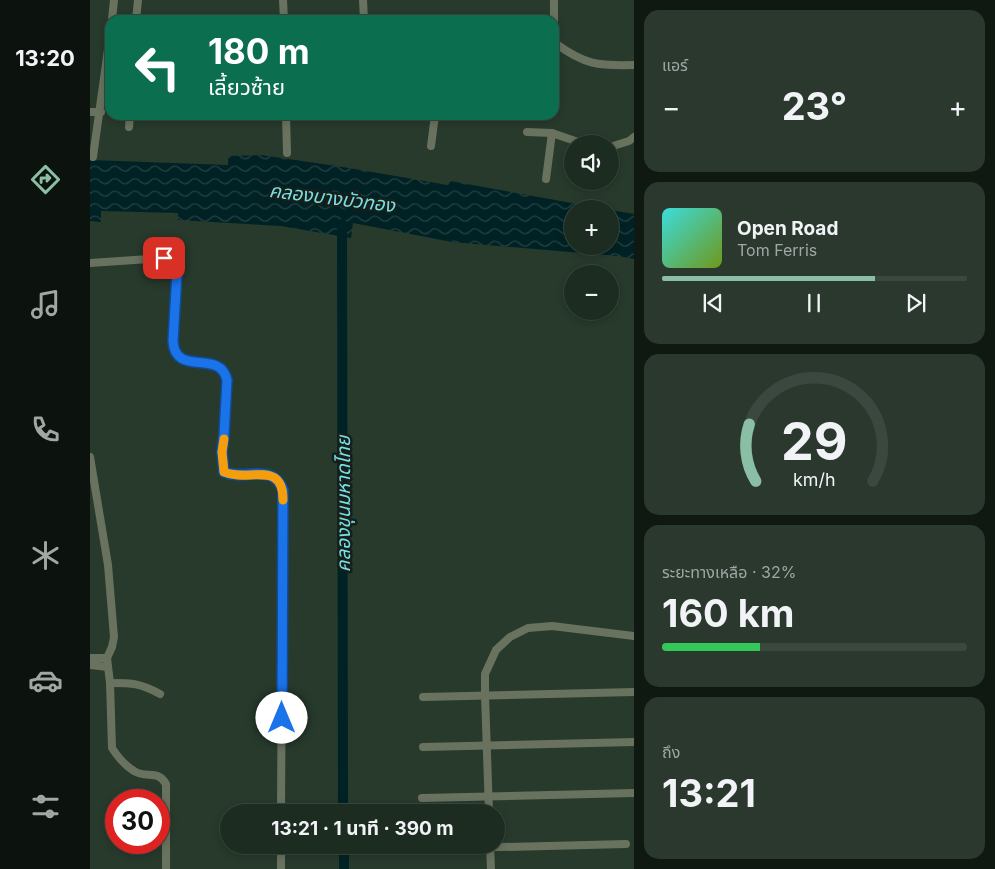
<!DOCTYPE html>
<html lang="th">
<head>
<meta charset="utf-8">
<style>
  :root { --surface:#1d2c21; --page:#2a382e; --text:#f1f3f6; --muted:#a0a7a5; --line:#3b483f; --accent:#8abfa5 }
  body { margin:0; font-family:Inter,"Noto Sans Thai",sans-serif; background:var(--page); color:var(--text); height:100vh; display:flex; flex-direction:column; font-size:19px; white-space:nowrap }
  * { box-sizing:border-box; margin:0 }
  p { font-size:16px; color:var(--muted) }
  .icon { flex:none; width:28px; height:28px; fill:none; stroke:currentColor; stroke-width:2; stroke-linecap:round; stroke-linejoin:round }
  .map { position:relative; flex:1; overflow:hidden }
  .panel { display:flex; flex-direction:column; gap:10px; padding:10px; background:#101812; width:361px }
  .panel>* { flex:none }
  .top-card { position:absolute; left:15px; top:15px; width:454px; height:105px; border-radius:15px; box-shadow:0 2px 8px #0003,0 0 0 1px var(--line); background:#0b6e4f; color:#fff; overflow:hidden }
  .controls { position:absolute; left:474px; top:135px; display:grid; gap:10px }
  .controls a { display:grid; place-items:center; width:55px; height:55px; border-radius:50%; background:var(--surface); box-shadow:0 2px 8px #0003,0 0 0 1px var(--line); font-size:25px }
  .speed { position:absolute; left:15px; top:789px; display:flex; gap:10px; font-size:25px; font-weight:700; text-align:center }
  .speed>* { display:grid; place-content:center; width:65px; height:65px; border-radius:50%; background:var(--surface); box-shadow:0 2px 8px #0003,0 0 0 1px var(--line); line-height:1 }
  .speed .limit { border:8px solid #d22; background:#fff; color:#111 }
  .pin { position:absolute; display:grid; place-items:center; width:42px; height:42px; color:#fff; margin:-21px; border-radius:10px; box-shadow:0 2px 8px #0006 }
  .me { position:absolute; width:55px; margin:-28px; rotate:0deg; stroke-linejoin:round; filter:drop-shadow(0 0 4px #0008) }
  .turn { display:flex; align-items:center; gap:18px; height:105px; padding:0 20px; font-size:22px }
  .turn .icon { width:65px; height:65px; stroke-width:2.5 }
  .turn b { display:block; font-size:35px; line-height:42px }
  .big { font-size:38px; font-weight:700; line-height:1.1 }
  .panel .tile { flex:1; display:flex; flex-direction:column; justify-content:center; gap:8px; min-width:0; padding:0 18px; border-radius:15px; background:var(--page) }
  .panel .dial { align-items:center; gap:0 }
  .dial svg { height:130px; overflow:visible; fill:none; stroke:var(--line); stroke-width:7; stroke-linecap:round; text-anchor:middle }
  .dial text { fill:var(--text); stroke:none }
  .song { display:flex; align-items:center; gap:15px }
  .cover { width:60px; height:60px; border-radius:8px; background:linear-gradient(135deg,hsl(180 70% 55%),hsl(80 70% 35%)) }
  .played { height:5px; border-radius:2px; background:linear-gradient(90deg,var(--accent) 70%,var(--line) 70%) }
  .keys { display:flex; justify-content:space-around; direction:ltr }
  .heat { display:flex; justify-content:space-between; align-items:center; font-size:28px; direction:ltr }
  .charge { height:8px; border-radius:4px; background:linear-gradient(90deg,#34c759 32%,var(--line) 0) }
  .trip { position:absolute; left:130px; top:804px; width:285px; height:50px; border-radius:25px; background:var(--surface); box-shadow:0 2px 8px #0003,0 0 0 1px var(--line); font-weight:700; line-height:50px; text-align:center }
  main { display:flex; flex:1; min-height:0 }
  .dock { display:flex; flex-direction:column; width:90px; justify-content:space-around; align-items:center; background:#0c120d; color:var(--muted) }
  .dock .icon { width:35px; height:35px }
  .dock .active { color:var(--accent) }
  .dock b { font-size:22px; color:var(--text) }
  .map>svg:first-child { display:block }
  .water { fill:url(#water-waves) }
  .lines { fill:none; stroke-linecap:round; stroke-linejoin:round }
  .canal { stroke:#002224; stroke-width:10 }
  .minor { stroke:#69725f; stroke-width:8 }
  .route-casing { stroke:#114b97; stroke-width:12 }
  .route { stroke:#1a73e8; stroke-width:9 }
  .slow { stroke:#f59e0b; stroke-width:9 }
  .labels { text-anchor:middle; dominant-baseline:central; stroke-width:5; stroke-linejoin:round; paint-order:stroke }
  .water-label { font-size:19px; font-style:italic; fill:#77e0e7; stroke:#161f19 }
</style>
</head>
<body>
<main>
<nav class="dock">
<b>13:20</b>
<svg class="icon active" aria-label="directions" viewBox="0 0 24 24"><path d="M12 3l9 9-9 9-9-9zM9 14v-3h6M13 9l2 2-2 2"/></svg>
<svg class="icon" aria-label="music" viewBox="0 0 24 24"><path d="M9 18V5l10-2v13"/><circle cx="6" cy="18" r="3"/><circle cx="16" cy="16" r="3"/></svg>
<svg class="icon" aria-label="phone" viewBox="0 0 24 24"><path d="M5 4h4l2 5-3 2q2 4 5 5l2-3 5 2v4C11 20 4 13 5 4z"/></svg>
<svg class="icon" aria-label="climate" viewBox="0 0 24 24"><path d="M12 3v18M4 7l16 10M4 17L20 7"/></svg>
<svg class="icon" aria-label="car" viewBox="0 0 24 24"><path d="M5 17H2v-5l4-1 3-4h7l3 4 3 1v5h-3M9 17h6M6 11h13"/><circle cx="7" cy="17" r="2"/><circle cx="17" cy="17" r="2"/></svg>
<svg class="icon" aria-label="filters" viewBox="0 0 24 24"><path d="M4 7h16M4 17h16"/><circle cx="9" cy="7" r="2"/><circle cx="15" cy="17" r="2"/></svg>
</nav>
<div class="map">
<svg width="544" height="869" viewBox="0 0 544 869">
  <defs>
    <pattern id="water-waves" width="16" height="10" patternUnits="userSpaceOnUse" patternTransform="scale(1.25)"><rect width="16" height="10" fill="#002224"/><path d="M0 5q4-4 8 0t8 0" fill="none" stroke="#254244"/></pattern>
  </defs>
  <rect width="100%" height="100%" fill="#273a2c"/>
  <!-- water -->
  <path class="water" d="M171,155L253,167L358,185L360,181L515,209H482V246H520V210L544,214V259L528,256L362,242L263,223L261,238L191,226L88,220V213L11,211V222L0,221V160L138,165V156Z"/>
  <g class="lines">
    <!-- canal -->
    <g class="canal">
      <path d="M252,224L253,812"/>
      <path d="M254,845V869"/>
    </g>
    <!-- minor -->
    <g class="minor">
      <path d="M193,0L194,20"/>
      <path d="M273,0L274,20"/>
      <path d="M22,20L24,0"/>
      <path d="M46,20L48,0"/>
      <path d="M464,23V0"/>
      <path d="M464,34L465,43C495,65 508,66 544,65"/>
      <path d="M0,112H11"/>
      <path d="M196,115L197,153"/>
      <path d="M39,127L40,115"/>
      <path d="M437,132L462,133L494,144"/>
      <path d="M341,146L345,115"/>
      <path d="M520,147L539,141L544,137"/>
      <path d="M3,157L20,35"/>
      <path d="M456,179L462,133"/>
      <path d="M0,263L74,258L83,265L87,273L83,341C85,378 130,348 137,380L134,435L132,452L134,472C155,481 183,462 193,490L191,812"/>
      <path d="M0,457L18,565L24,637L22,647L17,658"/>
      <path d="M0,658H17L20,683L22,748C27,756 36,766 44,771C56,779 68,769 76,784V869"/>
      <path d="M0,665L18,667"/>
      <path d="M20,683C42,683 50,683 70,694"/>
      <path d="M333,697L544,692"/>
      <path d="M333,747L544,742"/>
      <path d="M332,798L544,793"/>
      <path d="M399,812L395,695V674L406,650L420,637L438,628L462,626L544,636"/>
      <path d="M400,845L401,869"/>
      <path d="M332,849L536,844"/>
      <path d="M191,869V845"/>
    </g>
  </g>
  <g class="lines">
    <defs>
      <path id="route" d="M74,258L83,265L87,273L83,341C85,378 130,348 137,380L134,435L132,452L134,472C155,481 183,462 193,490L192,718"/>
    </defs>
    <!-- route casing -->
    <use href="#route" class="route-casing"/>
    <!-- route -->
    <use href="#route" class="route"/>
    <!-- slow -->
    <path class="slow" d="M134,439L132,452L134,472C158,483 193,459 193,500"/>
  </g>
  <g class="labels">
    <!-- water labels -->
    <g class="water-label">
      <text transform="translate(242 198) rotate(7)">คลองบางบัวทอง</text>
      <text transform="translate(253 504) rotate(-90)">คลองขุนมหาดไทย</text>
    </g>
  </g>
</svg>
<div class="controls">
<a><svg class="icon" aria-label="sound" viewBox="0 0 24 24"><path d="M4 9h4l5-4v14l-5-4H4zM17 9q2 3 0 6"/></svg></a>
<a>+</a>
<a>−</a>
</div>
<div class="speed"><div class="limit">30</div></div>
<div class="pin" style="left:74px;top:258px;background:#d93025"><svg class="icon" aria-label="arrive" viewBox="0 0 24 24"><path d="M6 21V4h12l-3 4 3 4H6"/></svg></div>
<svg class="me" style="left:192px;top:718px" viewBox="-20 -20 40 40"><circle r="19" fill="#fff"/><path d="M0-13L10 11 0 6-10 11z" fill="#1a73e8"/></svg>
<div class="trip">13:21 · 1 นาที · 390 m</div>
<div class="top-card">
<div class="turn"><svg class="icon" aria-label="left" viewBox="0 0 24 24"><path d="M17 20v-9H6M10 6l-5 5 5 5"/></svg><div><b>180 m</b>เลี้ยวซ้าย</div></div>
</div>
</div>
<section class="panel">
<div class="tile"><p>แอร์</p>
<div class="heat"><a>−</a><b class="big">23°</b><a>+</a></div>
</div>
<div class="tile">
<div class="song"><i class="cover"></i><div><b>Open Road</b><p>Tom Ferris</p></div></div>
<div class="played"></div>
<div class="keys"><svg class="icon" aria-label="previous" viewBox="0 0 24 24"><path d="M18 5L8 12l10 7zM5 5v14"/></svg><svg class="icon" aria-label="pause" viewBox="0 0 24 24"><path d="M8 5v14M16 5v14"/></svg><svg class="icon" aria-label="next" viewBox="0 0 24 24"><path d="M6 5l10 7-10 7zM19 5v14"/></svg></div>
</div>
<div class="tile dial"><svg viewBox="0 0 100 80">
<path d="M14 69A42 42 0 1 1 86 69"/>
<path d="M14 69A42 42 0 0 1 10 34" stroke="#8abfa5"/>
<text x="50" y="56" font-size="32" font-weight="700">29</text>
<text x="50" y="72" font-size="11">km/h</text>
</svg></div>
<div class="tile"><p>ระยะทางเหลือ · 32%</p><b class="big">160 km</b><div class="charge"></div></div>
<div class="tile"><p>ถึง</p><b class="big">13:21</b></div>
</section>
</main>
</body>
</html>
